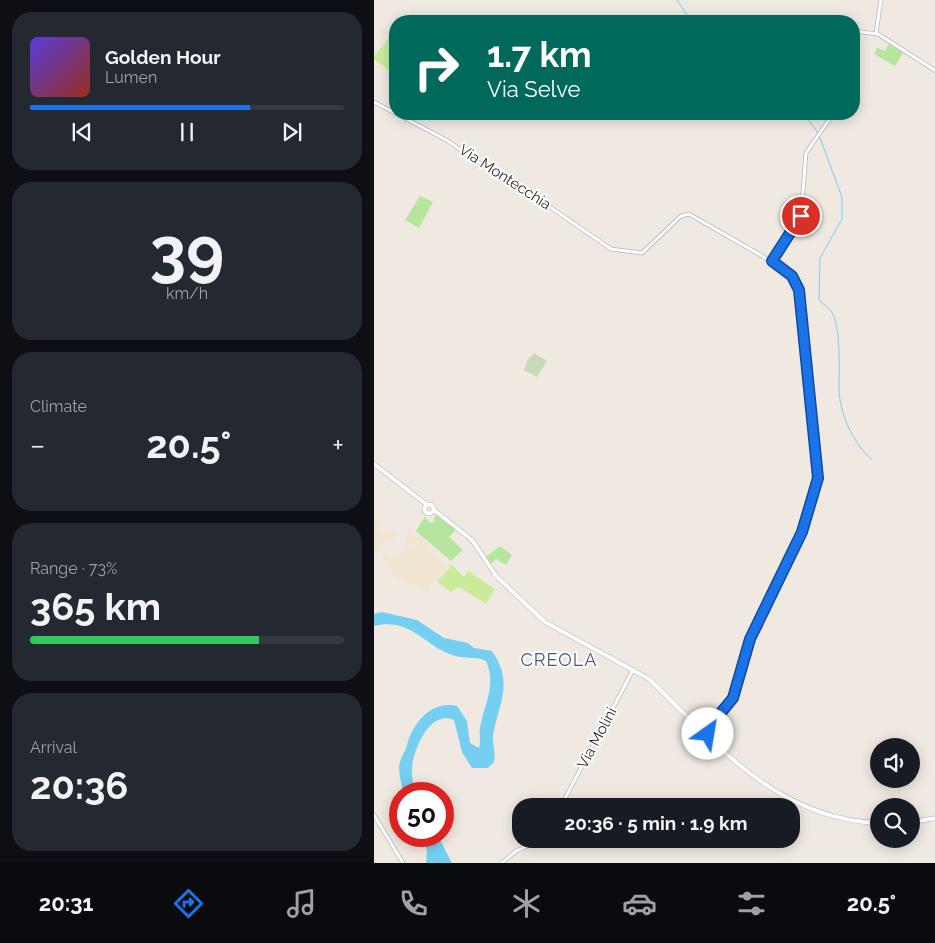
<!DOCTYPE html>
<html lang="en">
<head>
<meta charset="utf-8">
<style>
  :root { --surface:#171b24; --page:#242831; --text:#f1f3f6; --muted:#9ea1a6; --line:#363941; --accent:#1a73e8 }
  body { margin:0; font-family:Raleway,sans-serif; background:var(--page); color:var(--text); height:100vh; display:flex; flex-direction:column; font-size:19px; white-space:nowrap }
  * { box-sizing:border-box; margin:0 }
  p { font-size:16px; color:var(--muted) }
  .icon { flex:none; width:28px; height:28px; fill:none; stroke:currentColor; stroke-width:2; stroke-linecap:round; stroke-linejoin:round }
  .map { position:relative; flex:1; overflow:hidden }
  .details { display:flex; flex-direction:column; gap:12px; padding:12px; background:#0d0f14; width:374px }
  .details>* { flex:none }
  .top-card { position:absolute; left:15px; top:15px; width:471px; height:105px; border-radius:20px; box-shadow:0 2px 12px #0003; background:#00695c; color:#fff; overflow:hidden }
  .controls { position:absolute; left:496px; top:738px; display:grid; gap:10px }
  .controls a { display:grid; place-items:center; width:50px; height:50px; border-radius:50%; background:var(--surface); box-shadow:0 2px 12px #0003; font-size:25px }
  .speed { position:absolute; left:15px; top:782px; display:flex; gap:10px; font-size:25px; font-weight:700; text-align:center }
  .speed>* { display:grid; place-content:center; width:65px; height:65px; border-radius:50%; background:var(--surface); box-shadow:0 2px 12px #0003; line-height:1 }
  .speed .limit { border:8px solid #d22; background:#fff; color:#111 }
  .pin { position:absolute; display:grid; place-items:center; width:42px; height:42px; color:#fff; margin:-21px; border:2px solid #fff; border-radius:50%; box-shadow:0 1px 5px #0007 }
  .me { position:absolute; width:55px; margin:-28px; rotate:32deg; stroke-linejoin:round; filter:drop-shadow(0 0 4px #0008) }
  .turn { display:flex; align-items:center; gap:18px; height:105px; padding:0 15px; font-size:22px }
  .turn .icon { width:65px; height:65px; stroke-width:2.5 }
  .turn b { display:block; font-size:35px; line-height:42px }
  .big { font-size:38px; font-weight:700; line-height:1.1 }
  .details .widget { flex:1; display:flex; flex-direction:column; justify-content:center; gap:8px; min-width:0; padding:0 18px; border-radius:20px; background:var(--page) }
  .details .dial { align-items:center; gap:0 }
  .dial b { font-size:65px; line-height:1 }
  .song { display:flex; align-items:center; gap:15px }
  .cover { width:60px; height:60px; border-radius:8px; background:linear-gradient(135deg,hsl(250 70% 55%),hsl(10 70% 35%)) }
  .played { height:5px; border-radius:2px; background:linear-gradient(90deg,var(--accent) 70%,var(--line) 70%) }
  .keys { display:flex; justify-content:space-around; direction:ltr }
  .heat { display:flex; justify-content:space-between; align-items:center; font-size:28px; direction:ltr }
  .charge { height:8px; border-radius:4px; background:linear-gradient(90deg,#34c759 73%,var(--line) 0) }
  .trip { position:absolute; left:138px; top:798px; width:288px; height:50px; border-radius:20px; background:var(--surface); box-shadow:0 2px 12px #0003; font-weight:700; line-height:50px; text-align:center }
  .dock { display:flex; height:80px; justify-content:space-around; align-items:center; background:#090b0e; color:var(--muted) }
  .dock .icon { width:35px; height:35px }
  .dock .active { color:var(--accent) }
  .dock b { font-size:22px; color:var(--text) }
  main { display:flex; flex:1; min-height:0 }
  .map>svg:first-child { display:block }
  .education { fill:#f0e6d1 }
  .green { fill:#b6e59e }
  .cemetery { fill:#c8d9b8 }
  .pitch { fill:#c9ec9a }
  .water { fill:#75cff0 }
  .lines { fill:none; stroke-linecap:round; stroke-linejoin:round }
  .stream { stroke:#75cff0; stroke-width:1 }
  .tertiary-casing { stroke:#b4b7c1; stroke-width:4.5 }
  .secondary-casing { stroke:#b4b7c1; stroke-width:5 }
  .tertiary { stroke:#fff; stroke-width:3 }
  .secondary { stroke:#fff; stroke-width:4 }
  .route-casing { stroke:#114b97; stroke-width:12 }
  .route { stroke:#1a73e8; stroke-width:9 }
  .labels { text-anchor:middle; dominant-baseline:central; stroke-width:4; stroke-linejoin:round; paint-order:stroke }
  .street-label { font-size:15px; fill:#2e2e2e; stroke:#fff }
  .quarter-label { font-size:18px; letter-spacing:1px; fill:#4d5680; stroke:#fff }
</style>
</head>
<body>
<main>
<section class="details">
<div class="widget">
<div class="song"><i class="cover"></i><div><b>Golden Hour</b><p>Lumen</p></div></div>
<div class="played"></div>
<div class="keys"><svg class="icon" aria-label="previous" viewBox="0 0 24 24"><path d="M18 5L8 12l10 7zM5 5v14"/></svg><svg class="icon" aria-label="pause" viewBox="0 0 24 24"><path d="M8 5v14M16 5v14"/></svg><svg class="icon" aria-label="next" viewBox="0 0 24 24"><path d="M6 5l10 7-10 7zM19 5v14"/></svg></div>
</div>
<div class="widget dial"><b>39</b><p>km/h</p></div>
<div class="widget"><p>Climate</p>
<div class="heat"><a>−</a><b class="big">20.5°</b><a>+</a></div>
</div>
<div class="widget"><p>Range · 73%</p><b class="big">365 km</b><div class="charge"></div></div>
<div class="widget"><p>Arrival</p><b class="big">20:36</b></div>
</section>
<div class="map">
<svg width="562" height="863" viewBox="0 0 562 863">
  <rect width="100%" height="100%" fill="#efe9e1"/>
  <!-- education -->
  <g class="education">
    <path d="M0,519L7,524L5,531L9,533L13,528L22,534L17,542L12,539L3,555L0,553Z"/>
    <path d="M36,529L75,566L53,591L18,575L26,565L19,573L9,558L11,554L15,557H20L22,554L25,556L33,545L39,549L40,547L30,540Z"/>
  </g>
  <!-- green -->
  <g class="green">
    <path d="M515,44L529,53L521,66L500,54L503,48L511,51Z"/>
    <path d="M46,196L59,202L45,228L31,220Z"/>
    <path d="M63,514L82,529L75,537L89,550L77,561L42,531L52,515L51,518L57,523L61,521L60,518Z"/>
    <path d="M126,546L138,555L132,565L122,559L117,564L112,557Z"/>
  </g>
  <!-- cemetery -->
  <path class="cemetery" d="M160,353L173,361L163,377L150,370L153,361Z"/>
  <!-- pitch -->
  <g class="pitch">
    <path d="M18,34L21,37V61L14,70L0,59V56Z"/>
    <path d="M77,564L90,577L94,571L121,589L112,604L85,587L77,592L63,581L75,569Z"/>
  </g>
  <!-- water -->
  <g class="water">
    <path d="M8,612L43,620L70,638L94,643L100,648L118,651C140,683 125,702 119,735C118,745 122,752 120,762L114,768H98L88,752L80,720C56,710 41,747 38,766C37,775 40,785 41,794H29C28,785 25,776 25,767C26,758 31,753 33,745C39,723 57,700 83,706L93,721L96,743L105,748C107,742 105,735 106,728C110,704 123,685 112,661C103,656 91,659 81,656C50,647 38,617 0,626V614Z"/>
    <path d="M49,836H64L78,863H52L53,851Z"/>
  </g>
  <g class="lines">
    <!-- stream -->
    <g class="stream">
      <path d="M303,0L317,21"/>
      <path d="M430,114L444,133"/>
      <path d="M446,138L468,197V219L446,258L445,300C449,304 454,307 457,311C467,325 465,366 465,384C464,411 478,442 498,460"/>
    </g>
    <defs>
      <g id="tertiary">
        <path d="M480,31L504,34L562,71"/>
        <path d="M502,33L507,0"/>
        <path d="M0,102L21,113"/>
        <path d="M23,114L74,141L108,165L176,207L237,249L234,247"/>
        <path d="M237,249L268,253L307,216L315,214L402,264L418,276L425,290L444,478L427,532L376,639L359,698L334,732"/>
        <path d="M398,261L427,216L432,153L459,114"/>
        <path d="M187,806L259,670"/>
        <path d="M0,815L29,863"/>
        <path d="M167,839H168"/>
        <path d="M161,844L169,843"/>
        <path d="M128,863L142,851L165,841"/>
      </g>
      <g id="secondary">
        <path d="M0,464L52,504"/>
        <circle cx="55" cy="509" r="4.5"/>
        <path d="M60,510L98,540L121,574"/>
        <path d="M120,574L171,622L275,679L323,726L326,732"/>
        <circle cx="330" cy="732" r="4"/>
        <path d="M330,736L338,740C383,785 440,821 505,823"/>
        <path d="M538,822L562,818"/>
      </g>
    </defs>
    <!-- tertiary casing -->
    <use href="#tertiary" class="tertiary-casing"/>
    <!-- secondary casing -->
    <use href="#secondary" class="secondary-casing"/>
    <!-- tertiary -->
    <use href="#tertiary" class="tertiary"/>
    <!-- secondary -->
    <use href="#secondary" class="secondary"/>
  </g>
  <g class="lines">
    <defs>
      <path id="route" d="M334,734L336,726L359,698L376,639L428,532L444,478L425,290L418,276L398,261L427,216"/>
    </defs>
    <!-- route casing -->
    <use href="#route" class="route-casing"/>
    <!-- route -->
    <use href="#route" class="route"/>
  </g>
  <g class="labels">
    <!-- street labels -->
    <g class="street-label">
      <text transform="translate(131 177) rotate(33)">Via Montecchia</text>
      <text transform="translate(223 738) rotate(-62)">Via Molini</text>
    </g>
    <!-- quarter labels -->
    <g class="quarter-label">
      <text x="185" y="659">CREOLA</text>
    </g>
  </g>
</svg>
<div class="controls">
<a><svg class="icon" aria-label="sound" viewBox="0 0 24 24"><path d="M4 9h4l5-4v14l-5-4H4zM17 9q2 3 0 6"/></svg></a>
<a><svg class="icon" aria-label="search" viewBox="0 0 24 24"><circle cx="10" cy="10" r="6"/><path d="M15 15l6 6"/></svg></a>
</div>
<div class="speed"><div class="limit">50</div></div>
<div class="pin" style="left:427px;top:216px;background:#d93025"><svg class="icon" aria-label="arrive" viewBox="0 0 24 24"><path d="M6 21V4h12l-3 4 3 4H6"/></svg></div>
<svg class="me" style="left:334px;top:734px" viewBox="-20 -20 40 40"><circle r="19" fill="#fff"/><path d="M0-13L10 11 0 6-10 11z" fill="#1a73e8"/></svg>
<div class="trip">20:36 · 5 min · 1.9 km</div>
<div class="top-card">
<div class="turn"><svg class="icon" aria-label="right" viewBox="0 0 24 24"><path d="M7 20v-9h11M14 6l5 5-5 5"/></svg><div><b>1.7 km</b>Via Selve</div></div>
</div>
</div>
</main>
<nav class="dock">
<b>20:31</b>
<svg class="icon active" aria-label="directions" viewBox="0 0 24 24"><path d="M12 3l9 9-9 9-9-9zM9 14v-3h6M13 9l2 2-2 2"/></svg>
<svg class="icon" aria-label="music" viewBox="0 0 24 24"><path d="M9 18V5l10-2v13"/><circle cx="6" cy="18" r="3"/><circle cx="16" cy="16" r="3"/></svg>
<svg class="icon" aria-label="phone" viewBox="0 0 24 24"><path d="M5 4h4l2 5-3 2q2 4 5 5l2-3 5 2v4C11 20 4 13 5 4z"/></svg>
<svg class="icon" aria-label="climate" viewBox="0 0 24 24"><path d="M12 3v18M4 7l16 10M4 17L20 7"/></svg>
<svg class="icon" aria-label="car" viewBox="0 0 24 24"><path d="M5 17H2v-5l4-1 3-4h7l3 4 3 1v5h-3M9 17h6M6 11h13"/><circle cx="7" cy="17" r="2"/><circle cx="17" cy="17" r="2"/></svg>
<svg class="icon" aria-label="filters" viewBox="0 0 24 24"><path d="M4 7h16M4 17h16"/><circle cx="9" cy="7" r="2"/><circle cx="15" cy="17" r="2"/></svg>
<b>20.5°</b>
</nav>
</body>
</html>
